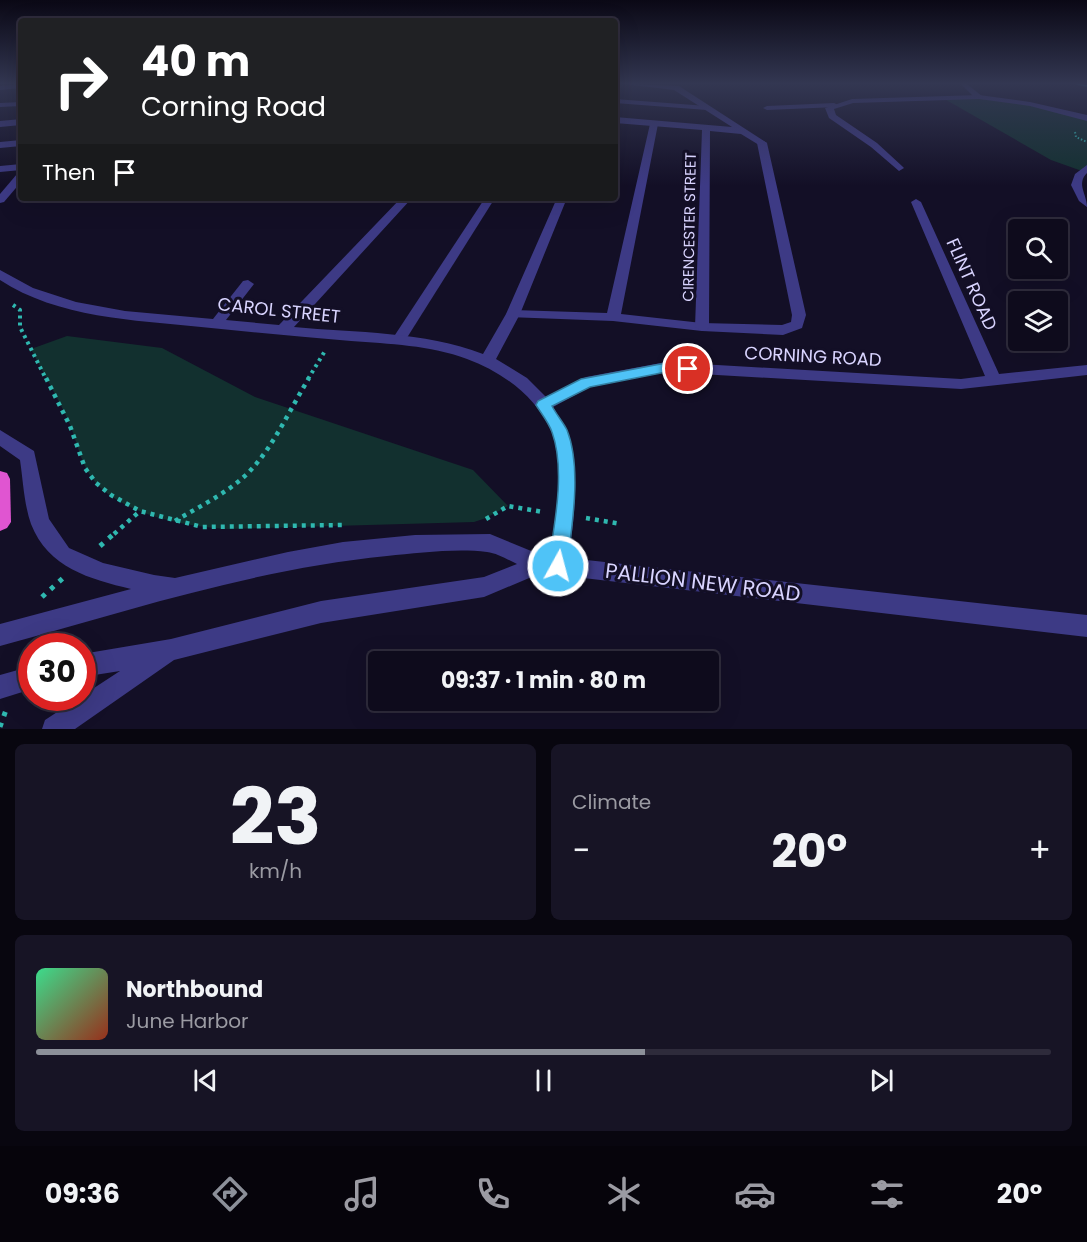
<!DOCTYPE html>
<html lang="en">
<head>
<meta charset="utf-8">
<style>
  :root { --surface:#0e0b1c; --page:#171425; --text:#f1f3f6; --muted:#9b9ba3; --line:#2e2b3b; --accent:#8c9099 }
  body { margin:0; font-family:Poppins,sans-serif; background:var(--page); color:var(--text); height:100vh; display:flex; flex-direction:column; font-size:22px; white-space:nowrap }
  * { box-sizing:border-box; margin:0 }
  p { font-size:20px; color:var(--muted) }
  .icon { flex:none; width:33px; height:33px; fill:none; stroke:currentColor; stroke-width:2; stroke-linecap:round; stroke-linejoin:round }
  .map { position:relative; height:729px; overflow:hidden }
  .panel { display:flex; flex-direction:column; gap:15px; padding:15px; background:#08060f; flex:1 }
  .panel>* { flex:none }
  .banner { position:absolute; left:18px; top:18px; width:600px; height:183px; border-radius:6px; box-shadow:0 6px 24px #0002,0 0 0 2px var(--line); background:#202124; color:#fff; overflow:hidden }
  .controls { position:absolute; left:1008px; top:219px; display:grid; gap:12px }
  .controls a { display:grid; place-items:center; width:60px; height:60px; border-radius:6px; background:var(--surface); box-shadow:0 6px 24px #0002,0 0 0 2px var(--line); font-size:30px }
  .speed { position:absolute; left:18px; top:633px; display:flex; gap:12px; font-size:30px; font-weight:700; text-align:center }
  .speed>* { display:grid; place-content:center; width:78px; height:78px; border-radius:50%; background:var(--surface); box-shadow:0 6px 24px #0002,0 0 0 2px var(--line); line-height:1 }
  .speed .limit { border:9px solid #d22; background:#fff; color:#111 }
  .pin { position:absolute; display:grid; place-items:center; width:51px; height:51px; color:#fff; margin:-26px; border:3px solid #fff; border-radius:50%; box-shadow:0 2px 6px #0007 }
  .me { position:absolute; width:66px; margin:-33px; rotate:7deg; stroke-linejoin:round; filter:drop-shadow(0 0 4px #0008) }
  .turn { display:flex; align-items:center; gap:21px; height:126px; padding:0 24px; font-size:27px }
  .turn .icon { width:78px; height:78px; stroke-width:2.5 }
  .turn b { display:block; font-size:42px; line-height:51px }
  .then { display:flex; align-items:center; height:57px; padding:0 24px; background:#0003; gap:12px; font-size:22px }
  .big { font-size:45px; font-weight:700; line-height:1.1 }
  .panel .tile { flex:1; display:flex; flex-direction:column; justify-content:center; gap:9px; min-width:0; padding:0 21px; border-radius:9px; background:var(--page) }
  .panel .dial { align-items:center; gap:0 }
  .dial b { font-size:78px; line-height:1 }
  .song { display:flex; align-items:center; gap:18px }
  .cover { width:72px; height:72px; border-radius:9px; background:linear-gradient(135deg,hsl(150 70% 55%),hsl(10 70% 35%)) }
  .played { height:6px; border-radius:3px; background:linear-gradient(90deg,var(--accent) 60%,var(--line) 60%) }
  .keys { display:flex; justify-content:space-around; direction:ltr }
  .heat { display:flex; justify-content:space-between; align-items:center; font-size:33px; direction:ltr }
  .panel .tiles { flex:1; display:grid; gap:15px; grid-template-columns:1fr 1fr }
  .tile:last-child { grid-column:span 2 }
  .trip { position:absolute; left:368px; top:651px; width:351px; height:60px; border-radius:6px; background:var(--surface); box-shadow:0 6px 24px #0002,0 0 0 2px var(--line); font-weight:700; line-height:60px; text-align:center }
  .tab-bar { display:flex; height:96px; justify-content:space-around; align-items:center; background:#06040b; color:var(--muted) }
  .tab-bar .icon { width:42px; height:42px }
  .tab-bar .on { color:var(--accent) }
  .tab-bar b { font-size:27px; color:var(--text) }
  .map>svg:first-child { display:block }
  .green { fill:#12302f }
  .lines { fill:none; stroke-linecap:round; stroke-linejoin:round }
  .path-far3 { stroke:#2fb8b0; stroke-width:2; stroke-dasharray:1.5 2; stroke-linecap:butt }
  .path-far2 { stroke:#2fb8b0; stroke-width:4; stroke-dasharray:3 4; stroke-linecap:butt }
  .path-far1 { stroke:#2fb8b0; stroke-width:4.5; stroke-dasharray:4 5; stroke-linecap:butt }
  .path { stroke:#2fb8b0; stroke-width:5; stroke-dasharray:4.5 7; stroke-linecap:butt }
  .service { fill:#3d3a85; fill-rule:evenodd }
  .minor { fill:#3d3a85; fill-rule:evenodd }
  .tertiary { fill:#3d3a85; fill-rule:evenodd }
  .trunk { fill:#e055d1; fill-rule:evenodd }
  .tram { stroke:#00e5ff; stroke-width:1.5 }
  .route { fill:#4fc3f7; stroke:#337fa1; stroke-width:1.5 }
  .labels { text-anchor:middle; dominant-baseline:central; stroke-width:6; stroke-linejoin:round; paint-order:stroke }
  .far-street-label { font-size:15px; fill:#d9d4ff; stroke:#130f26 }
  .street-label { font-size:18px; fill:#d9d4ff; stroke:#130f26 }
  .near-street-label { font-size:21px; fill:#d9d4ff; stroke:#130f26 }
</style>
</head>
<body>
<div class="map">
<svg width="1087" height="729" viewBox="0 0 1087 729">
  <rect width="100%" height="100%" fill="#130f26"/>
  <!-- green -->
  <g class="green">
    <path d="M941,97L1005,100L1087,118V168L1082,171L1051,160Z"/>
    <path d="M67,336L162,348L255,397L473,470L508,506L486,518L474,522L228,529C187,527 124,515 95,482C82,467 78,446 71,427C60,401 44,375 31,349Z"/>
  </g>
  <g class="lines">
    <!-- path-far3 -->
    <path class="path-far3" d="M1075,132L1076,137L1087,142"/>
    <!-- path-far2 -->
    <g class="path-far2">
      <path d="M13,305L20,310V327L46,379"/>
      <path d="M308,379L325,351"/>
    </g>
    <!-- path-far1 -->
    <g class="path-far1">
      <path d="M46,378L70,426L85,468L96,483L111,495L140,511L202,527L346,525"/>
      <path d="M586,518L621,524"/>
      <path d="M486,519L508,506L543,512"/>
      <path d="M175,521C200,506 228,493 249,472C274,446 290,409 309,378"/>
      <path d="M114,534L140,511"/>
    </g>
    <!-- path -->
    <g class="path">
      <path d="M100,546L116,532"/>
      <path d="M42,597L63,578"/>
      <path d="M0,727L6,710"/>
    </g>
    <!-- service -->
    <g class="service">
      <path d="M961,84H967L983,97L976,99Z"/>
      <path d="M615,99L707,106L711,108L707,110L615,103Z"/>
      <path d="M21,102V106L0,107V103Z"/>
      <path d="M834,103L838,105L837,107L767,110L763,108L767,106Z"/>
      <path d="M654,121L658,124L621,314L702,323L782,325L791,322L792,315L757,143L762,140L767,143L806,315L802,328L783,335L702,331L613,321L508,317L506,314L513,310L607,313L650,124Z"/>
      <path d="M21,140V146L0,148V142Z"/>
      <path d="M485,198H495L403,344H393L391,341Z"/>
    </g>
    <!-- minor -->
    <g class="minor">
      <path d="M21,84V88L0,90V86Z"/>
      <path d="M625,84L679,86L767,143L759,145L741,134L710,131L709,327L707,330L702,331L695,327L702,130L615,123V117L732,127L674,90Z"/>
      <path d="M979,95L1030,102L1087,115V121L1030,106L979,99L853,103L834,109L836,115L877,143L902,166L904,168L899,171L871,147L829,118L825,108L852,99Z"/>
      <path d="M21,119V125L0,127V121Z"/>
      <path d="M21,164V170L0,172V166Z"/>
      <path d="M1087,165V173C1076,184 1087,194 1087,207L1079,201L1071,185L1075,174Z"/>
      <path d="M21,173V182L4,202L0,203V194L17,174Z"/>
      <path d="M401,198H412L294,327C356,333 424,331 483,354L506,314L557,198H567L520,314L496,359L527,378L546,397L586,377L666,362L961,379L985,376L911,202L916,199L921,202L999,374L1087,365V375L961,389L666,372L590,387L553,407C586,456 574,510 568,566L565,573L558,575L551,573L548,566C554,524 567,472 551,431C536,396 502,372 467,359C430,345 389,344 351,341C301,337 251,332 201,327C134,320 58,318 0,280V270L33,288L76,302L125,311L213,319L243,281L248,280L254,284L226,320L279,325Z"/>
    </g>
    <!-- tertiary -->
    <g class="tertiary">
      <path d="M0,430L34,451L49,519L69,548L103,563L154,575L175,578L288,552L343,542L415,535L490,534L541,555L1087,615V637L541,573L484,597L321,623L174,660L75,729H42L45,720L120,671L82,677V654L171,639L321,601L484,577L517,564C508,560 497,553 487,552C456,548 418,553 387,556C255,569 127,611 0,646V624L131,589C90,579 48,568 31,524C24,504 23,480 20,460L0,446Z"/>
      <path d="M32,666V689L0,699V675Z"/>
    </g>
    <!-- trunk -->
    <path class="trunk" d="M0,471L7,473L10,479L11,522L7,528L0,531Z"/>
    <!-- tram -->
    <path class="tram" d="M1077,84L1087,86"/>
  </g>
  <!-- sky -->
  <linearGradient id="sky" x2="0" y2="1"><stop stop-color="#0a0815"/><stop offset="0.45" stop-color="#333752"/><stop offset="1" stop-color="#333752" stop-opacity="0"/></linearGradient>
  <rect width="1087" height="186" fill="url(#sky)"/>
  <!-- route -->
  <path class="route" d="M666,363L688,364L695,369L688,373L666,372L590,387L552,406C556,414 563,422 567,430C582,468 572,526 567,566L564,572L558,575L551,572L548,566C554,527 566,471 552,432C549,423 541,413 536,405L538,401L581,379Z"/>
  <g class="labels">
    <!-- far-street labels -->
    <g class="far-street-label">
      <text transform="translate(689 227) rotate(-89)">CIRENCESTER STREET</text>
    </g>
    <!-- street labels -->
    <g class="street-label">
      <text transform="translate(972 284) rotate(66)">FLINT ROAD</text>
      <text transform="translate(279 310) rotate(6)">CAROL STREET</text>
      <text transform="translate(813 356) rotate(3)">CORNING ROAD</text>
    </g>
    <!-- near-street labels -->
    <g class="near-street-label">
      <text transform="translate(703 582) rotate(7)">PALLION NEW ROAD</text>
    </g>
  </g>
</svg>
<div class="controls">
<a><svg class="icon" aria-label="search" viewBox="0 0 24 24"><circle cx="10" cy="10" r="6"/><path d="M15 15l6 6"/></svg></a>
<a><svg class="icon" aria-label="layers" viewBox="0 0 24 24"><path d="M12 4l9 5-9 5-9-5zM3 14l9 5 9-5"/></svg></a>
</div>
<div class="speed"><div class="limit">30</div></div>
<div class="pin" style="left:688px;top:369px;background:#d93025"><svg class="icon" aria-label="arrive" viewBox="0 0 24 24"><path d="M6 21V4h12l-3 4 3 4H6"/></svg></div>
<svg class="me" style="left:558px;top:566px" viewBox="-20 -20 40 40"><circle r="17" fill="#4fc3f7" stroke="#fff" stroke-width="3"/><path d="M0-11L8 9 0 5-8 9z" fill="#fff"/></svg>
<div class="trip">09:37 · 1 min · 80 m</div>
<div class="banner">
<div class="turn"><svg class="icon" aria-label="right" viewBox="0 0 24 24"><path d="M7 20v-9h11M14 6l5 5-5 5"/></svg><div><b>40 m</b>Corning Road</div></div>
<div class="then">Then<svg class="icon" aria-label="arrive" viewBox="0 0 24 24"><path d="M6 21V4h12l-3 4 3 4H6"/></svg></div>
</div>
</div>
<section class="panel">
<div class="tiles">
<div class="tile dial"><b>23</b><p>km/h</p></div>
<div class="tile"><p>Climate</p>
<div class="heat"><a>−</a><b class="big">20°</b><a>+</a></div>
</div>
<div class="tile">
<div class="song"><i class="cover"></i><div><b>Northbound</b><p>June Harbor</p></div></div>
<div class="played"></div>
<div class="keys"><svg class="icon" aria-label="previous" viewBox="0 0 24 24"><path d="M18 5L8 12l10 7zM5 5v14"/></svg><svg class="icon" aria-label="pause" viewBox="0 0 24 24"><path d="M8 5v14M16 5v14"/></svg><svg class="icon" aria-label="next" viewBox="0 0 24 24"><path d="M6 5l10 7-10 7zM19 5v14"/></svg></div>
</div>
</div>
</section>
<nav class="tab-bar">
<b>09:36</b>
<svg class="icon on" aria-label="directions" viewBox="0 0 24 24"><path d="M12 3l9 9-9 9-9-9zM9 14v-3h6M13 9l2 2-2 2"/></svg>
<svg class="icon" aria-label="music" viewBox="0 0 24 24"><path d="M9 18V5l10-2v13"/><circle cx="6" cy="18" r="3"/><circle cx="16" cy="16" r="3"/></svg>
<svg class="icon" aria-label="phone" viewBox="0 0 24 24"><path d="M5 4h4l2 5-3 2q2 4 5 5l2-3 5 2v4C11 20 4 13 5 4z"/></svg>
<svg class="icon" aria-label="climate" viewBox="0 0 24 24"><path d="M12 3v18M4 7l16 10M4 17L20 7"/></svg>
<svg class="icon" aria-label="car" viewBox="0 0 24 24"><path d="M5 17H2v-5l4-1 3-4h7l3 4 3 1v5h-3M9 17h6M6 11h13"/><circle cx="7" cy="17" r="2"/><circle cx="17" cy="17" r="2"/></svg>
<svg class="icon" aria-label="filters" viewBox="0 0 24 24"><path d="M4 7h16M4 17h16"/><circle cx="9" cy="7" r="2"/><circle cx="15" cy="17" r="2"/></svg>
<b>20°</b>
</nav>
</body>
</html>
